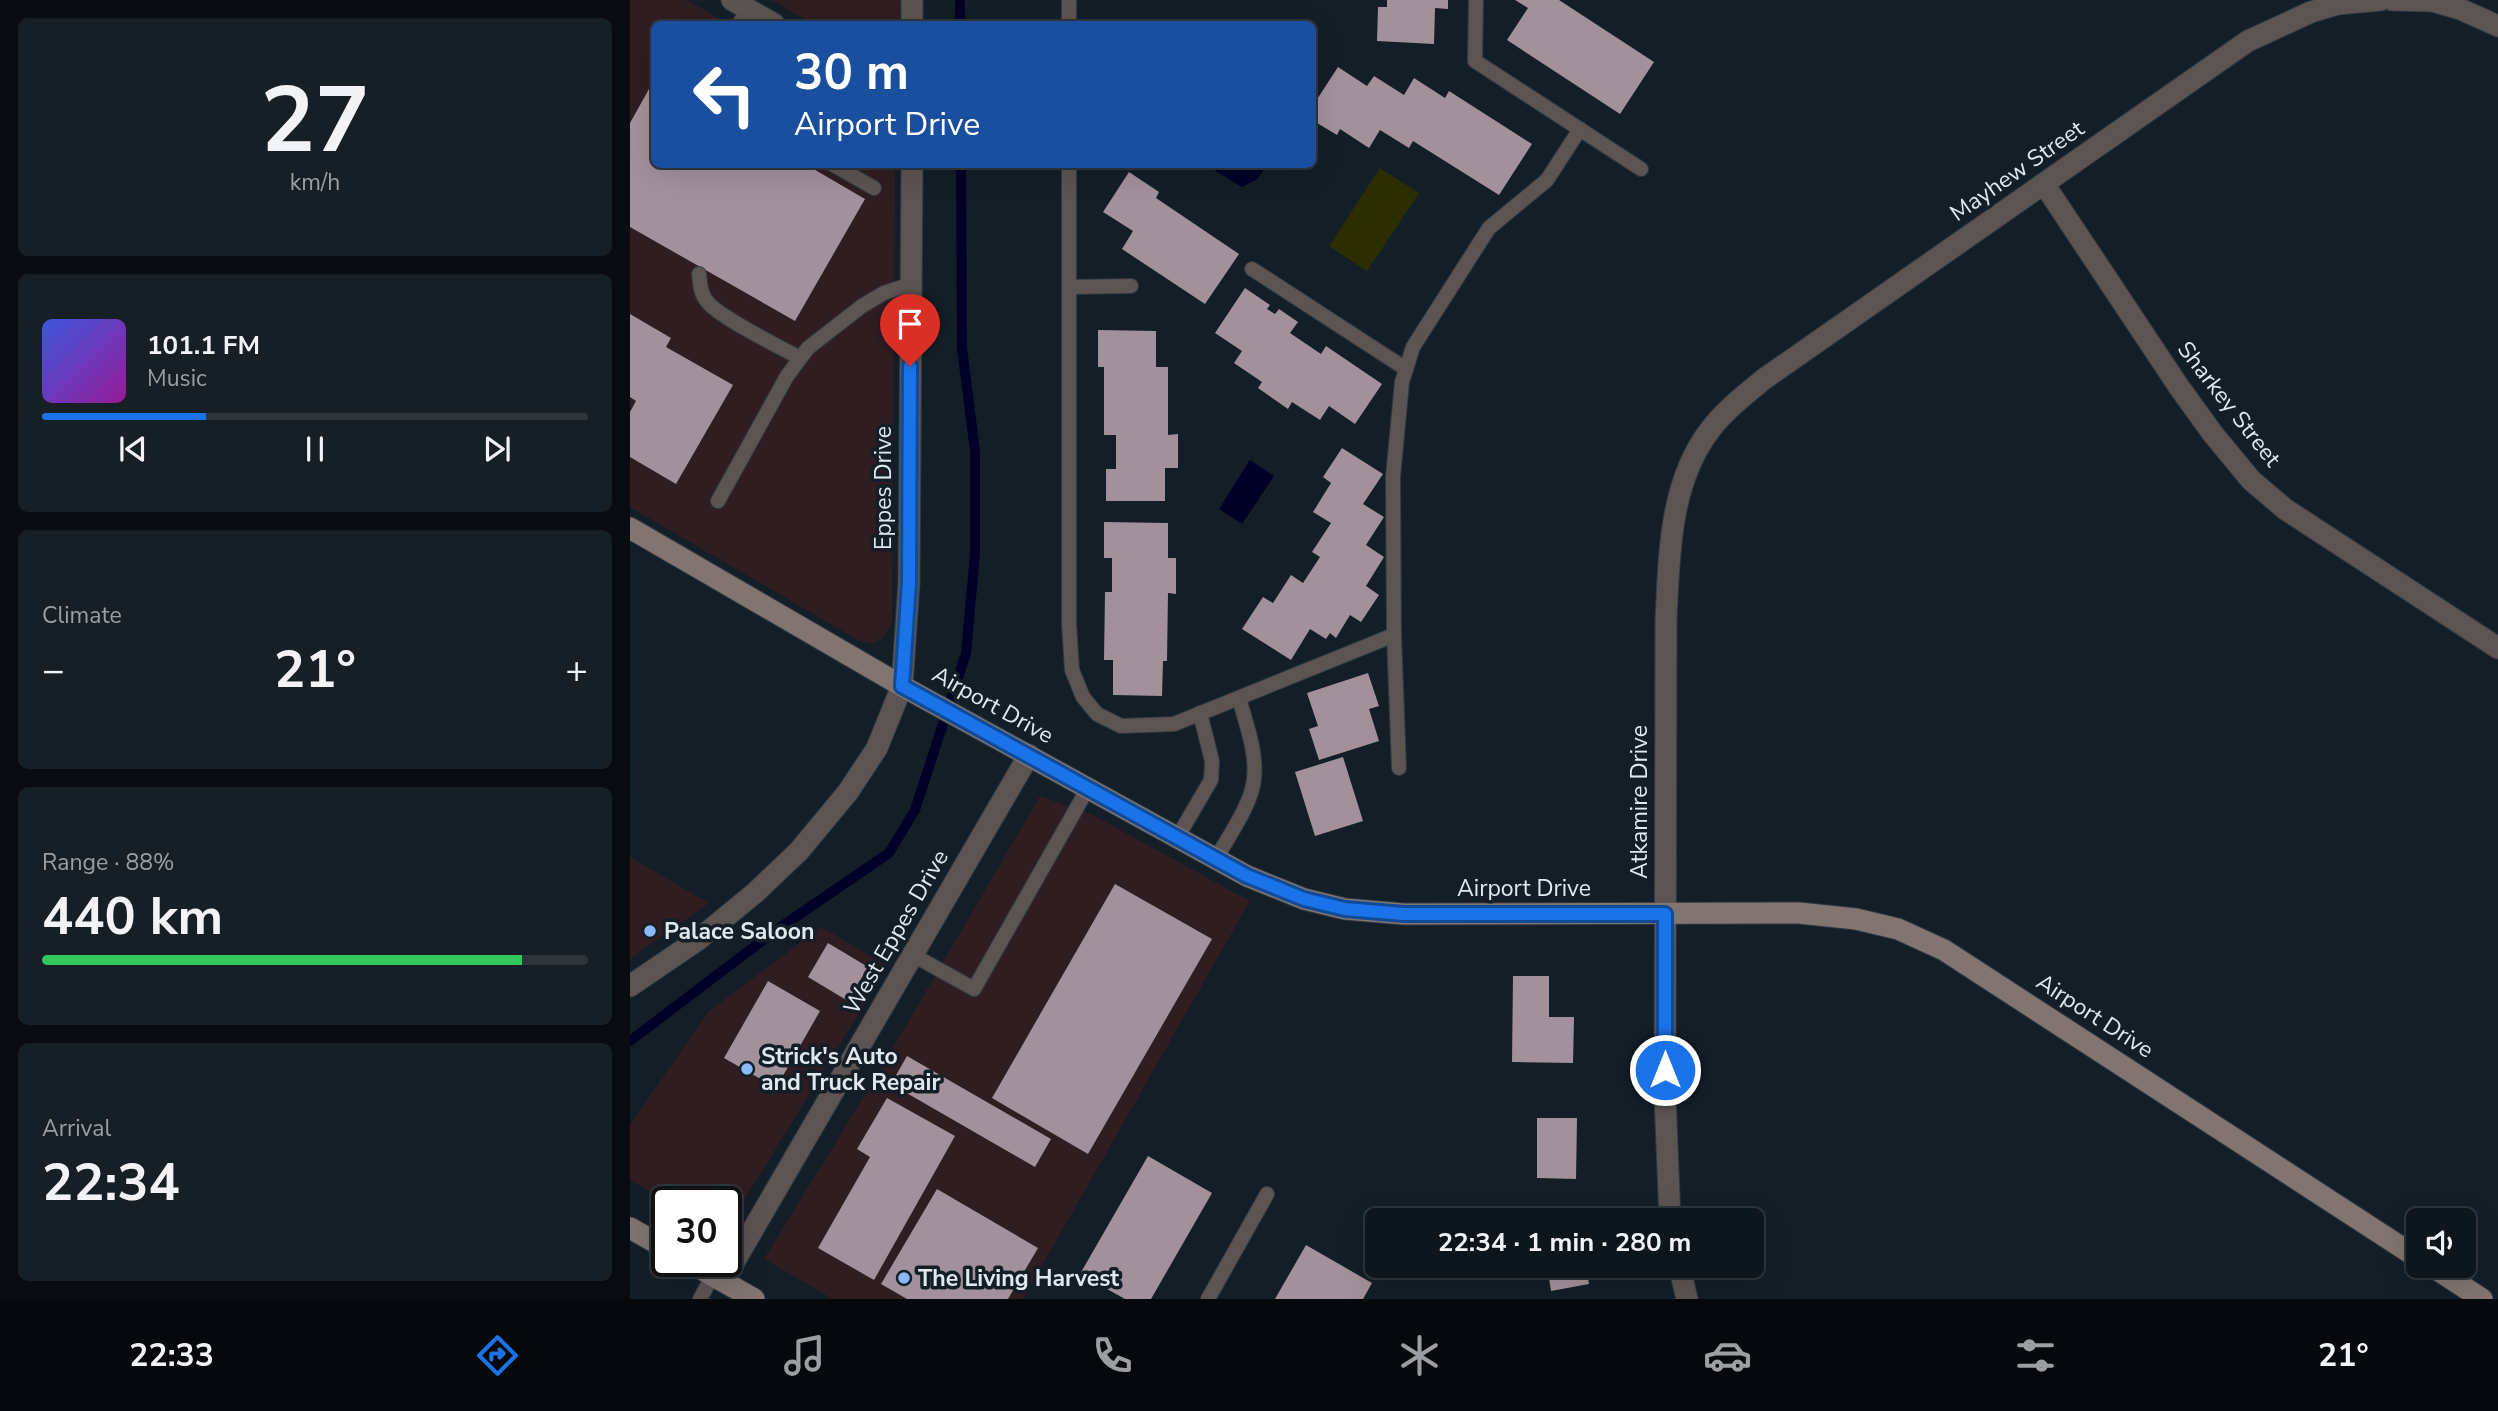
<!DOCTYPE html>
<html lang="en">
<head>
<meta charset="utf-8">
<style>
  :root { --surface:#0e161d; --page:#171f26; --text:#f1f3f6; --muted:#9b9fa4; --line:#2e353b; --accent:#1a73e8 }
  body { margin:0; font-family:"Nunito Sans",sans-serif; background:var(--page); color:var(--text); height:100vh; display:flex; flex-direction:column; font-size:26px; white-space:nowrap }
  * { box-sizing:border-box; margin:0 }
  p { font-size:23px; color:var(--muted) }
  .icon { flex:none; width:38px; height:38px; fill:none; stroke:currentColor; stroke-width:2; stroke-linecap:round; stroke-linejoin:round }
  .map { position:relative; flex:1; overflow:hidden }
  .side { display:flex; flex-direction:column; gap:18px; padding:18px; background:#080c10; width:630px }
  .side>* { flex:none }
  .hud { position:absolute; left:21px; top:21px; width:665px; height:147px; border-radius:10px; box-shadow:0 7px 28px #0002,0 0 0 2px var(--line); background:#1a4fa0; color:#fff; overflow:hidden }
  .buttons { position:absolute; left:1776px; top:1208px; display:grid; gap:14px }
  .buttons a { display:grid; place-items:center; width:70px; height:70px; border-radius:10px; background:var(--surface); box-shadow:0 7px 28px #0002,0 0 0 2px var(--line); font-size:35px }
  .speed { position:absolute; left:21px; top:1186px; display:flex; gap:14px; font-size:35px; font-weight:700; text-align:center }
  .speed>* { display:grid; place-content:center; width:91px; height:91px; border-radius:50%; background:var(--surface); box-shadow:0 7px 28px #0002,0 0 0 2px var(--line); line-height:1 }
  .speed .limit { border:4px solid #111; border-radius:10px; background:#fff; color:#111 }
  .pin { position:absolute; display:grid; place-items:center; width:60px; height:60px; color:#fff; margin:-72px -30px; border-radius:50% 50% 50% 0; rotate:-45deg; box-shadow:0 0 7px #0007 }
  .pin .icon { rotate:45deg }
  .me { position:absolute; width:77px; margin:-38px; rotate:0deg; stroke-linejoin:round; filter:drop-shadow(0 0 5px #0008) }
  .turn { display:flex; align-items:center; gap:24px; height:147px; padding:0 28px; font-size:32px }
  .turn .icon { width:91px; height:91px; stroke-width:2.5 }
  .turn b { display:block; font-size:49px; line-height:60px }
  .big { font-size:52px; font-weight:700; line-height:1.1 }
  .side .widget { flex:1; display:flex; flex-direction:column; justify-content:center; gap:10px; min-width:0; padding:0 24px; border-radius:10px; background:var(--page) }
  .side .dial { align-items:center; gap:0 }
  .dial b { font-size:91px; line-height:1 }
  .song { display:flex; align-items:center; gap:21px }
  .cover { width:84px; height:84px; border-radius:10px; background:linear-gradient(135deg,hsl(230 70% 55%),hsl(300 70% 35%)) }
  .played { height:7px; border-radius:4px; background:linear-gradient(90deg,var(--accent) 30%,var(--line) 30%) }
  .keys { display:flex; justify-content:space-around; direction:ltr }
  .heat { display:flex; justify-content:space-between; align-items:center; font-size:38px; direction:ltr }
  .charge { height:10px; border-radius:5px; background:linear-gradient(90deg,#34c759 88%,var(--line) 0) }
  .trip { position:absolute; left:735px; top:1208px; width:399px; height:70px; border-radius:10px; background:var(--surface); box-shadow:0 7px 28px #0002,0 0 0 2px var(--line); font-weight:700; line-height:70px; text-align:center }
  .tabs { display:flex; height:112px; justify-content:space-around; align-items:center; background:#06090c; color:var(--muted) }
  .tabs .icon { width:49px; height:49px }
  .tabs .current { color:var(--accent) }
  .tabs b { font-size:32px; color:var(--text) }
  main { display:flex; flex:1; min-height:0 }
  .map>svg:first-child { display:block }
  .commercial { fill:#301d22 }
  .green { fill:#2b2f00 }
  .water { fill:#000029 }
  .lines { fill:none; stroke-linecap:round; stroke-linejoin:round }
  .stream { stroke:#000029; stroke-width:10 }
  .building { fill:#a2919a }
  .lane-casing { stroke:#303a43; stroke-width:16 }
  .street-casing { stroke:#303a43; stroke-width:23 }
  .secondary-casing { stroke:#303a43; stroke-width:23 }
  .lane { stroke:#5c5453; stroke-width:14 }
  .street { stroke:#5c5453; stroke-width:21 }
  .secondary { stroke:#817471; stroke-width:21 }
  .route-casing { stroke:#114b97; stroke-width:18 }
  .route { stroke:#1a73e8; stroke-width:12 }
  .poi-dot { fill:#89bafc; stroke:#131e27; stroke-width:2.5 }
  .labels { text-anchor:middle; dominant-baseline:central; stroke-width:7; stroke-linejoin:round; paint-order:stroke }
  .street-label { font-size:23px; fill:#e1e9ef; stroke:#131e27 }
  .poi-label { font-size:23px; font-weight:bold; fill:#e1e9ef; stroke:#131e27; text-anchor:start }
</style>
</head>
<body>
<main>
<section class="side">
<div class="widget dial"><b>27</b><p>km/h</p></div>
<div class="widget">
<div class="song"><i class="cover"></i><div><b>101.1 FM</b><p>Music</p></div></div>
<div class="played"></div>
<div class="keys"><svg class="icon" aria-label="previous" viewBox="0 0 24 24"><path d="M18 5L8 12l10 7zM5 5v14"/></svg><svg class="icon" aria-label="pause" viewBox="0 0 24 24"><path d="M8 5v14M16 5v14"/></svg><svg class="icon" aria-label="next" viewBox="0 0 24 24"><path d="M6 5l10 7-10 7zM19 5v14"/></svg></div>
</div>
<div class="widget"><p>Climate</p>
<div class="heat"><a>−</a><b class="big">21°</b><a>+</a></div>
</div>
<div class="widget"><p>Range · 88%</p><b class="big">440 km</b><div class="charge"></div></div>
<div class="widget"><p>Arrival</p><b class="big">22:34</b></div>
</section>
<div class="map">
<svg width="1868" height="1299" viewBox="0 0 1868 1299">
  <rect width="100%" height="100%" fill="#131e27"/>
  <!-- commercial -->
  <g class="commercial">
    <path d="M0,0H57L99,24H24V164L265,165L262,623L253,638L243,644L230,641L0,507Z"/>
    <path d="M142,0H270V24H183Z"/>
    <path d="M410,796L463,815L620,901L393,1299H203L134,1259L244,1080Z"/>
    <path d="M0,857L79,903L0,959Z"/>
    <path d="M191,927L258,966L96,1230V1202H38L0,1180V1125L78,1012Z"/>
  </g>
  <!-- green -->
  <path class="green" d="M750,168L789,193L737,271L699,246Z"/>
  <!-- water -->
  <g class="water">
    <path d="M576,165H638L626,180L612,187Z"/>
    <path d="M620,460L644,476L612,524L589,509Z"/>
  </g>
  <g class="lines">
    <!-- stream -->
    <g class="stream">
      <path d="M330,0V24"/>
      <path d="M0,1041L145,931L259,853L285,810L336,653L345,554V451L332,348L331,164"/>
    </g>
  </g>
  <!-- building -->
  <g class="building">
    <path d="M757,0H818V9L805,8L804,44L747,41L748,7H757Z"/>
    <path d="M885,0H929L1024,62L990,114L877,40L898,8Z"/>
    <path d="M708,67L737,86L744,76L774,95L784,78L815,98L819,91L902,144L869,195L783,141L779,148L750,130L739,148L710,129L707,135L682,120V107Z"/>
    <path d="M24,80V164H175L235,199L165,321L0,227V123Z"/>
    <path d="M499,172L529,192L526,198L609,254L575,304L492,249L503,231L473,212Z"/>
    <path d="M615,288L640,305L637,309L645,314L649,309L668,322L660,333L691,354L696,346L752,384L725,424L699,406L690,420L662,402L658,409L628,388L632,382L604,363L612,351L585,333Z"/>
    <path d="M0,314L41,338L36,347L103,385L46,484L0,457V412L6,401L0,397Z"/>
    <path d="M468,330L526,331V367H538V435L548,434V468H535V501H476V469H486V435H474V367H468Z"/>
    <path d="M712,448L753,474L733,504L754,517L736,545L754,557L736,586L749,595L731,622L720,615L706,638L700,633L696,639L680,629L661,660L612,629L633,597L643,603L661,575L673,583L690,557L682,552L701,523L683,512L701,483L693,477Z"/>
    <path d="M474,522L538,523V558H546V594L538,593L537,661H533L532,696L483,695V660H474L475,592H482V558H474Z"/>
    <path d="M738,673L749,706L739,709L749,741L689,760L679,729L688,726L677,693Z"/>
    <path d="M713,757L733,821L685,836L665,772Z"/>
    <path d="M485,884L582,939L458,1154L362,1098Z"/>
    <path d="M198,943L238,967L218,1001L178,977Z"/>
    <path d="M883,976H919V1017H944L943,1063L882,1062Z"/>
    <path d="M138,981L190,1011L146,1088L94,1058Z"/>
    <path d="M277,1056L421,1139L405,1167L261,1084Z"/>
    <path d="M257,1098L325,1136L244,1280L188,1248L240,1157L227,1149Z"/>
    <path d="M907,1118H947L946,1179L907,1178Z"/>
    <path d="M518,1156L582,1193L521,1299H495L450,1274Z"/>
    <path d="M307,1189L408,1248L378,1299H277L251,1284Z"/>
    <path d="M946,1209L948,1220H909L908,1215Z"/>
    <path d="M676,1245L742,1283L733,1299H645Z"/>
    <path d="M917,1265H956L959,1284L921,1291Z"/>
  </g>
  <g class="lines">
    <defs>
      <g id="lane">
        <path d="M846,0L845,61L1011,169"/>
        <path d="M109,24L118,9"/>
        <path d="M439,24V0"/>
        <path d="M202,164L244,188"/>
        <path d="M439,164V624L442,670L453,697L467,714L491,726L544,724L764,635"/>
        <path d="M622,269L776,369"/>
        <path d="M69,274C70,282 70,293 76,300C86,316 150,347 170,358"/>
        <path d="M439,287L501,286"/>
        <path d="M88,501L157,376L178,348L232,306L254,293L281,284"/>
        <path d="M769,768L764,635L763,477L772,382L783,347L859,228L917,180L950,129"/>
        <path d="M547,838L581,780L582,761L570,713"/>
        <path d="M586,859C598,837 622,804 624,779C627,752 616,724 609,698"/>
        <path d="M283,955L344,989L458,788"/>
        <path d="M70,1299L83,1275"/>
        <path d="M578,1299L637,1194"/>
      </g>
      <g id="street">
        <path d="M102,0L144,24"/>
        <path d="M1762,0L1802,1L1830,9L1868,26"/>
        <path d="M282,24V0"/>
        <path d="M1414,184L1549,387L1583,434L1621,480L1655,509L1868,648"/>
        <path d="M0,986L69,939L126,892L169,851L218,792L247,748L272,686L279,583L282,164"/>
        <path d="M1040,1220L1035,1096L1036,621C1039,558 1039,483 1080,430C1095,410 1115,395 1134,379L1618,41L1681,12L1708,4L1751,0"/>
        <path d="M1049,1265L1057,1299"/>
        <path d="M93,1281L399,755"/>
      </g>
      <g id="secondary">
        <path d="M0,528L272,686L617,876L674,899L715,909L774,914L1169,913L1226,919L1268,929L1314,950L1788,1258"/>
        <path d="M0,1228L37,1249"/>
        <path d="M59,1262L124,1299"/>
        <path d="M1800,1265L1852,1299"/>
      </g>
    </defs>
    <!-- lane casing -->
    <use href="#lane" class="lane-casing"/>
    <!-- street casing -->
    <use href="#street" class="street-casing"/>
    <!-- secondary casing -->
    <use href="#secondary" class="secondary-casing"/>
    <!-- lane -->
    <use href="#lane" class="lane"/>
    <!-- street -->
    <use href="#street" class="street"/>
    <!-- secondary -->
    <use href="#secondary" class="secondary"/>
  </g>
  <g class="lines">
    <defs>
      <path id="route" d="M280,366L279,583L272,686L617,876L674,899L715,909L774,914H1035V1070"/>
    </defs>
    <!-- route casing -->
    <use href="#route" class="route-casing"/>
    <!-- route -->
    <use href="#route" class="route"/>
  </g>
  <!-- markers -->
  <g class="poi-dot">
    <circle cx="20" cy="931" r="7"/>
    <circle cx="117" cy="1069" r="7"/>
    <circle cx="274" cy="1278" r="7"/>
  </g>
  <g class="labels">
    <!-- street labels -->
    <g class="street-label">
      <text transform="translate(1387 171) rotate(-35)">Mayhew Street</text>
      <text transform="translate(1599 404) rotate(52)">Sharkey Street</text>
      <text transform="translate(253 488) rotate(-90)">Eppes Drive</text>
      <text transform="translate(363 705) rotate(29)">Airport Drive</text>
      <text transform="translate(1009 802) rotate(-90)">Atkamire Drive</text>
      <text x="894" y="888">Airport Drive</text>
      <text transform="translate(266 932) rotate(-60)">West Eppes Drive</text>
      <text transform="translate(1465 1016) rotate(33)">Airport Drive</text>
    </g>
    <!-- poi labels -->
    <g class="poi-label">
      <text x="34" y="931">Palace Saloon</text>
      <text x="131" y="1056">Strick's Auto<tspan x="131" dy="26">and Truck Repair</tspan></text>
      <text x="288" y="1278">The Living Harvest</text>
    </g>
  </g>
</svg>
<div class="buttons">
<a><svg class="icon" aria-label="sound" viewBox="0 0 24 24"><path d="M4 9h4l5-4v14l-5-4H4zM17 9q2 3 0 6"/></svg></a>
</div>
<div class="speed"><div class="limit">30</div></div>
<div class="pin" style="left:280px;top:366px;background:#d93025"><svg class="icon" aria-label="arrive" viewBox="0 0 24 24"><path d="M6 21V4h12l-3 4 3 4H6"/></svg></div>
<svg class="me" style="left:1035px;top:1070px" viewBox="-20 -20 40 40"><circle r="17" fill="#1a73e8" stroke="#fff" stroke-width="3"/><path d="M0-11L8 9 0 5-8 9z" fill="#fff"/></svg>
<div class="trip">22:34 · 1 min · 280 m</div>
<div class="hud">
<div class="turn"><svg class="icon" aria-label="left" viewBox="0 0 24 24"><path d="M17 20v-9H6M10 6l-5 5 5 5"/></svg><div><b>30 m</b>Airport Drive</div></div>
</div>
</div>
</main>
<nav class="tabs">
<b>22:33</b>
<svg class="icon current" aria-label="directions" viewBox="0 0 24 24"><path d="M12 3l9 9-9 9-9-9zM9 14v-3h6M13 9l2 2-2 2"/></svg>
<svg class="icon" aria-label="music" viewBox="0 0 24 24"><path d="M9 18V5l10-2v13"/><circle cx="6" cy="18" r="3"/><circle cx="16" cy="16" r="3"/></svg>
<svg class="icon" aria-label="phone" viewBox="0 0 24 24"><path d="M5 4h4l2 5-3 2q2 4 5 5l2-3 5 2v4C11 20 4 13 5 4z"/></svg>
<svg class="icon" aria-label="climate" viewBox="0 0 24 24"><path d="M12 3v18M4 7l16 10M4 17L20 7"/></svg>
<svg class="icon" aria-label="car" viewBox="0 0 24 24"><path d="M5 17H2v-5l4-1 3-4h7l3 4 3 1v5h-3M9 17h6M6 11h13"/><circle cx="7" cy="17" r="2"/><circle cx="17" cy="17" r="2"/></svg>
<svg class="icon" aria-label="filters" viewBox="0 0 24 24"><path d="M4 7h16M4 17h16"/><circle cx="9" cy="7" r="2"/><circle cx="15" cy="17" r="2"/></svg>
<b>21°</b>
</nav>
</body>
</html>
